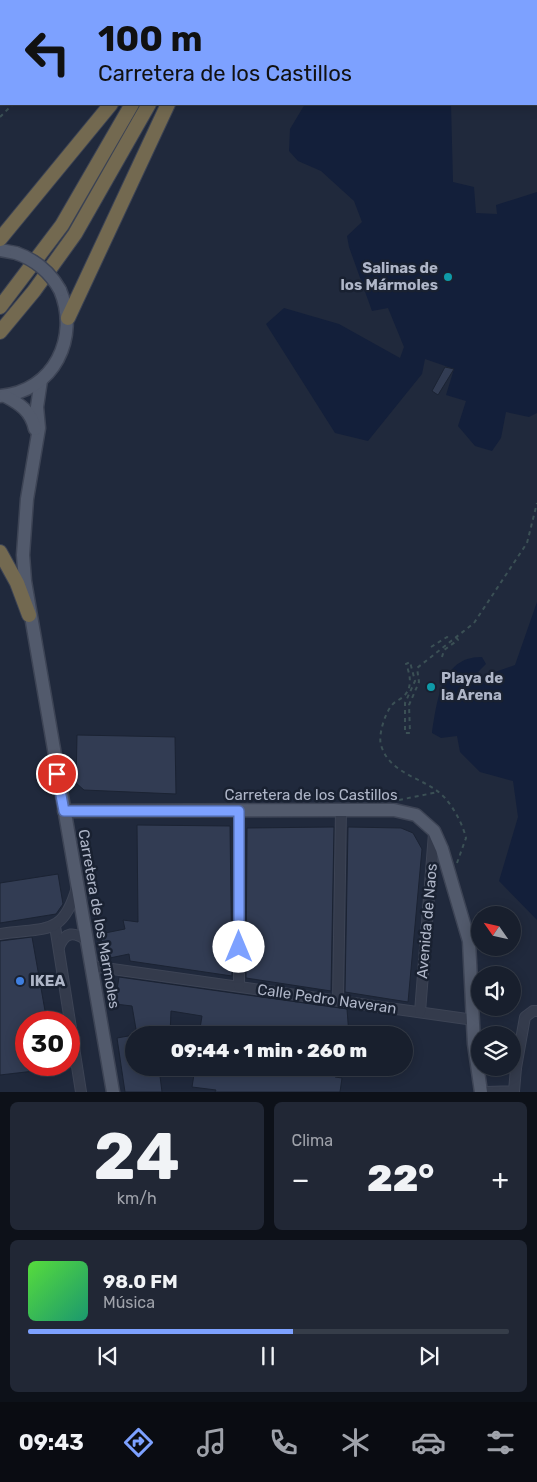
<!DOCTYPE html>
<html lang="es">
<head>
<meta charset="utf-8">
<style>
  :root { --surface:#181f2d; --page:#212735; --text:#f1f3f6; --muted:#9fa2aa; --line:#363d49; --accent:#7da1ff }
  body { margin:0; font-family:Rubik,sans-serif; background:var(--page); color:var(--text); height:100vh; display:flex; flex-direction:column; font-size:19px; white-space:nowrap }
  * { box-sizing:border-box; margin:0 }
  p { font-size:16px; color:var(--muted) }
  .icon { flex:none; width:28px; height:28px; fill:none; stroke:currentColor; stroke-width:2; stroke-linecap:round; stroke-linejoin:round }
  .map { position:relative; height:1092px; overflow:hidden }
  .panel { display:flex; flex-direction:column; gap:10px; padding:10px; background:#0d1119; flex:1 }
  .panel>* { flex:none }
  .guide { position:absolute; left:0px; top:0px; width:538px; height:105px; box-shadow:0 2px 12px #0003,0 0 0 1px var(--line); background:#7da1ff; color:#111; overflow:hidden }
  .needle { width:32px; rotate:304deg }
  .controls { position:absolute; left:471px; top:906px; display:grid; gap:10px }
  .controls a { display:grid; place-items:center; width:50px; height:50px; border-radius:50%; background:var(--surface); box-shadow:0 2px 12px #0003,0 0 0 1px var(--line); font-size:25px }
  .speed { position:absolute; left:15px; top:1011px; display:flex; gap:10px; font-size:25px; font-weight:700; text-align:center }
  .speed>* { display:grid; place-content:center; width:65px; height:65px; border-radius:50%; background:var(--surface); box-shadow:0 2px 12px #0003,0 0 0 1px var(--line); line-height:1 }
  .speed .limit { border:8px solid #d22; background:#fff; color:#111 }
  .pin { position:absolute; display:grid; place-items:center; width:42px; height:42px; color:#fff; margin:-21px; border:2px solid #fff; border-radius:50%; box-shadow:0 1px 5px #0007 }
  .me { position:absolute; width:55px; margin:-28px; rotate:0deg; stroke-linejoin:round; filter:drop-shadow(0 0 4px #0008) }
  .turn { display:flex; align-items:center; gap:18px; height:105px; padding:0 15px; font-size:22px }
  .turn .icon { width:65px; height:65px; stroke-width:2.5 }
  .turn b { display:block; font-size:35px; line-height:42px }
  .big { font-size:38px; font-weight:800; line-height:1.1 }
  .panel .widget { flex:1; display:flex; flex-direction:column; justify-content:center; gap:8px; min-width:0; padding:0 18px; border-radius:8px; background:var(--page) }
  .panel .dial { align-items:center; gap:0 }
  .dial b { font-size:65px; line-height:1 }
  .song { display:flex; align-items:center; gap:15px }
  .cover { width:60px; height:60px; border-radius:8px; background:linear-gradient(135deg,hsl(110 70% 55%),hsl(160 70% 35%)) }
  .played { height:5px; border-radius:2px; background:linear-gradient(90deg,var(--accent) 55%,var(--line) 55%) }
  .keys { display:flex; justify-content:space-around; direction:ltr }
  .heat { display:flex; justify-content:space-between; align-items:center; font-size:28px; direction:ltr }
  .panel .tiles { flex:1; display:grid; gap:10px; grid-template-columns:1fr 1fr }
  .widget:last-child { grid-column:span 2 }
  .trip { position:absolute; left:125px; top:1026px; width:288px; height:50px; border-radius:25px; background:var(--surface); box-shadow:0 2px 12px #0003,0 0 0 1px var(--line); font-weight:800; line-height:50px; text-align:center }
  .tabs { display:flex; height:80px; justify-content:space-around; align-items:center; background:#0a0c12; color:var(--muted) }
  .tabs .icon { width:35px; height:35px }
  .tabs .selected { color:var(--accent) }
  .tabs b { font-size:22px; color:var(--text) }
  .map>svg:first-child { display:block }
  .water { fill:#131f3a }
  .building { fill:#323c53; stroke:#1b2333 }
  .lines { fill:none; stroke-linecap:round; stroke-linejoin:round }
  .minor-casing { stroke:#3d4455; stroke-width:12 }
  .major-casing { stroke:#3d4455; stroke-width:15 }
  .highway-casing { stroke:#3c4354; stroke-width:16 }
  .path { stroke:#3b5055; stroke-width:2; stroke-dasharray:4 4; stroke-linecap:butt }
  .minor { stroke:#343b4c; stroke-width:10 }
  .major { stroke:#525a6c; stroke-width:12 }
  .highway { stroke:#736950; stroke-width:14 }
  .major-bridge-casing { stroke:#3d4455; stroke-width:15; stroke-linecap:butt }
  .major-bridge { stroke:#525a6c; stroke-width:12 }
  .route-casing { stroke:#5169a6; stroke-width:12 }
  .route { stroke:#7da1ff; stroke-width:9 }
  .culture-dot { fill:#0f9aa8; stroke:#192131; stroke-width:2 }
  .shop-dot { fill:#3f7fe0; stroke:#192131; stroke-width:2 }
  .labels { text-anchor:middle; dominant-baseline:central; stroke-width:5; stroke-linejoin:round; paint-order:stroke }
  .poi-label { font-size:15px; font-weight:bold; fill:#afb6c8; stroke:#192131; text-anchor:start }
  .street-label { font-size:15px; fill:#afb6c8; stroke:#192131 }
</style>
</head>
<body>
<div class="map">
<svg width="537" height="1092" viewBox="0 0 537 1092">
  <rect width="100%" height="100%" fill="#20293c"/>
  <!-- water -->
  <g class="water">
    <path d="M305,104H451L453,182L474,187L476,213L497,214L496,205L537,192V413L529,417L506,412L501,438L492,451L475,446L458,426L466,401L446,395L454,369L425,359L422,374L368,441L335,433L266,324L284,308L339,324L400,358L404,347L388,308L372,311L349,247L347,236L362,222L354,201L321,171L298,161L289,151L290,129Z"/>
    <path d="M537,602V920L499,881L518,817L513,781L480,772L460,752L457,736L441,738L432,733C437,702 441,656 482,657L486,664L478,672L482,680L495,672L515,665Z"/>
  </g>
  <!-- building -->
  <g class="building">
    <path d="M445,367L454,369L438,395L432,391Z"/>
    <path d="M77,735L175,737L176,794L84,790L76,783Z"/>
    <path d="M137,825L230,826L232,976L130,961L129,954L105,959L100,934L125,929L123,920L138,922Z"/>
    <path d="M334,827L331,991L246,978L247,828Z"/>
    <path d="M348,827L401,828L413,833L422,849L408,1002L345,992Z"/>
    <path d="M58,874L63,904L56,914L0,923V883Z"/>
    <path d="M32,937L47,1022H26V1065H43V1070L0,1075V941Z"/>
    <path d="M119,977L347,1009L349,1035H199L202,1016L171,1011L170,1035H137L132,1006L115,1004Z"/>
    <path d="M134,1035V1068H159L162,1092H125L117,1038Z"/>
    <path d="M195,1068H336L335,1077L342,1078L340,1092H215L216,1090L192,1087Z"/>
  </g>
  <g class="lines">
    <defs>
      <g id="minor">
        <path d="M471,0L473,1"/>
        <path d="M536,41H537"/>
        <path d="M55,926L81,1092"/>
        <path d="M0,934C45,927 63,937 77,887"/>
        <path d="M59,947C65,931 74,932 87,940"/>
        <path d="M91,966L474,1020"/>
        <path d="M239,986V811"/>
        <path d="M338,1000L341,810"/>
        <path d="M420,1012L434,833"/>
        <path d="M516,1068L525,1017L533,1011H537"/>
        <path d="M486,1092L514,1091L516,1068H512"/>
      </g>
      <g id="major">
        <path d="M0,250L16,253"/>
        <path d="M41,380L37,407L39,428L27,499L23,555L25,581L113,1092"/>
        <path d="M0,396C54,392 80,337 60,290"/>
        <path d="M5,396C20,404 31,411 35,429"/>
        <path d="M64,811L341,810H394L416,815L434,831L442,849L469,941L474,1044L481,1092"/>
      </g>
      <g id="highway">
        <path d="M184,1V0"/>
        <path d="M207,1L208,0"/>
        <path d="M0,239L111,104"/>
        <path d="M0,307L62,225L132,104"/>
        <path d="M68,318L168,104"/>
        <path d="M0,332L34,291L75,234L149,104"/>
        <path d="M0,552L17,583L29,615"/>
      </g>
    </defs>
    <!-- minor casing -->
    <use href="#minor" class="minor-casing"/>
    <!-- major casing -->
    <use href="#major" class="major-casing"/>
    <!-- highway casing -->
    <use href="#highway" class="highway-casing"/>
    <!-- path -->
    <g class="path">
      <path d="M165,1L166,0"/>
      <path d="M0,117L13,104"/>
      <path d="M431,647L447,637L450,640"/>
      <path d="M442,657L444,650L458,640L456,637"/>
      <path d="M399,800L438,792"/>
      <path d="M457,863L466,838C463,825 454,808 445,798C426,777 390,776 381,745C378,735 385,713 392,705C395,701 400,700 404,696C413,687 410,674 406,664L410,662L415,681L405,703V733H410L409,705L419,682L417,668L474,623L527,543L537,503"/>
    </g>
    <!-- minor -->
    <use href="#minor" class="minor"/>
    <!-- major -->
    <use href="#major" class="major"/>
    <!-- highway -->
    <use href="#highway" class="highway"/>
    <defs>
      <path id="major-bridge" d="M16,253C36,260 50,272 60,290"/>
    </defs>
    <!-- major-bridge casing -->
    <use href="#major-bridge" class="major-bridge-casing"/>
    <!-- major-bridge -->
    <use href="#major-bridge" class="major-bridge"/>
  </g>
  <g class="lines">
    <defs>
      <path id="route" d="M57,774L64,811H239V947"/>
    </defs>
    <!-- route casing -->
    <use href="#route" class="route-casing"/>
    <!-- route -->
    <use href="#route" class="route"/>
  </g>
  <!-- markers -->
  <g class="culture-dot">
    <circle cx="448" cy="277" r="5"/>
    <circle cx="431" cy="687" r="5"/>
  </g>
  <circle class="shop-dot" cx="20" cy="981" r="5"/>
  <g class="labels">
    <!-- poi labels -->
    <g class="poi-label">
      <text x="438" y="268" text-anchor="end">Salinas de<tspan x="438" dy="17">los Mármoles</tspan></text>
      <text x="441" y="678">Playa de<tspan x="441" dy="17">la Arena</tspan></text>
      <text x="30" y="981">IKEA</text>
    </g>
    <!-- street labels -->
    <g class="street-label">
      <text x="311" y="795">Carretera de los Castillos</text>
      <text transform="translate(99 919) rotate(80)">Carretera de los Marmoles</text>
      <text transform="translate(427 921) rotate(-85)">Avenida de Naos</text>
      <text transform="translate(327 999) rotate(8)">Calle Pedro Naveran</text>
    </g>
  </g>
</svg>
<div class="controls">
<a><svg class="needle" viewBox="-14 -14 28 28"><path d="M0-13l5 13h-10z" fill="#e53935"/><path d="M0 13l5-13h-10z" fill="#9fa2aa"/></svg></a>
<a><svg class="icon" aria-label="sound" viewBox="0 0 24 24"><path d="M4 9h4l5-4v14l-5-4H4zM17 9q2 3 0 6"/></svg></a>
<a><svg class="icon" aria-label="layers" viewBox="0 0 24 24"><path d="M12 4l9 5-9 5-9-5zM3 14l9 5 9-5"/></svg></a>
</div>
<div class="speed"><div class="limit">30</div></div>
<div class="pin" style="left:57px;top:774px;background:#d93025"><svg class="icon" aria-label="arrive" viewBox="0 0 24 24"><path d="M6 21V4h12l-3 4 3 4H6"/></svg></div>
<svg class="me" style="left:239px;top:947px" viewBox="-20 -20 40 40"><circle r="19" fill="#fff"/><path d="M0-13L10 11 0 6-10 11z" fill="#7da1ff"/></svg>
<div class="trip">09:44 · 1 min · 260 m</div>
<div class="guide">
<div class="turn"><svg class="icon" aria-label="left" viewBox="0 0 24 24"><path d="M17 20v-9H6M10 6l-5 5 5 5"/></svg><div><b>100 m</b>Carretera de los Castillos</div></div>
</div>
</div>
<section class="panel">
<div class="tiles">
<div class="widget dial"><b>24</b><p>km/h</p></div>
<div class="widget"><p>Clima</p>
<div class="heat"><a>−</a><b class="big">22°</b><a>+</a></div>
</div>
<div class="widget">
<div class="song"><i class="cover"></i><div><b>98.0 FM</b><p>Música</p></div></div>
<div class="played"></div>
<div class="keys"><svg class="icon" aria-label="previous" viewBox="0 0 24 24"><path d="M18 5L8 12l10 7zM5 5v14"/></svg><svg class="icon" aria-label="pause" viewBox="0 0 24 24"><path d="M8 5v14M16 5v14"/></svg><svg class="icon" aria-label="next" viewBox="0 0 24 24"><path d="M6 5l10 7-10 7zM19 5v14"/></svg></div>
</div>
</div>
</section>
<nav class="tabs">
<b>09:43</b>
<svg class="icon selected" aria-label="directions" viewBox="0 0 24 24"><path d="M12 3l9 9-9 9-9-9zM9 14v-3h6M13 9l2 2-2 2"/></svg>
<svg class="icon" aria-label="music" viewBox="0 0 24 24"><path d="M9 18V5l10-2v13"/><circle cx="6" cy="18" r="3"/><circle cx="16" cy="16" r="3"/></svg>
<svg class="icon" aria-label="phone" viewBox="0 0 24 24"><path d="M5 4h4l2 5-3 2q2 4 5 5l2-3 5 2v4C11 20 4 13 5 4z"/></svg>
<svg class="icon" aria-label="climate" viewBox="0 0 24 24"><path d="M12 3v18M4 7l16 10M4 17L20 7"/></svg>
<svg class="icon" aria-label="car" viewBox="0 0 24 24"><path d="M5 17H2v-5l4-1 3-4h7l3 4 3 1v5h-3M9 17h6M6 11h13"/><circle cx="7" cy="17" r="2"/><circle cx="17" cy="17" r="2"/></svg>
<svg class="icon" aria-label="filters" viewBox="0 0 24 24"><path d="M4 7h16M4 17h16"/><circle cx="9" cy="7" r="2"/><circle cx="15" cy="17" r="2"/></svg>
</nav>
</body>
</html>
